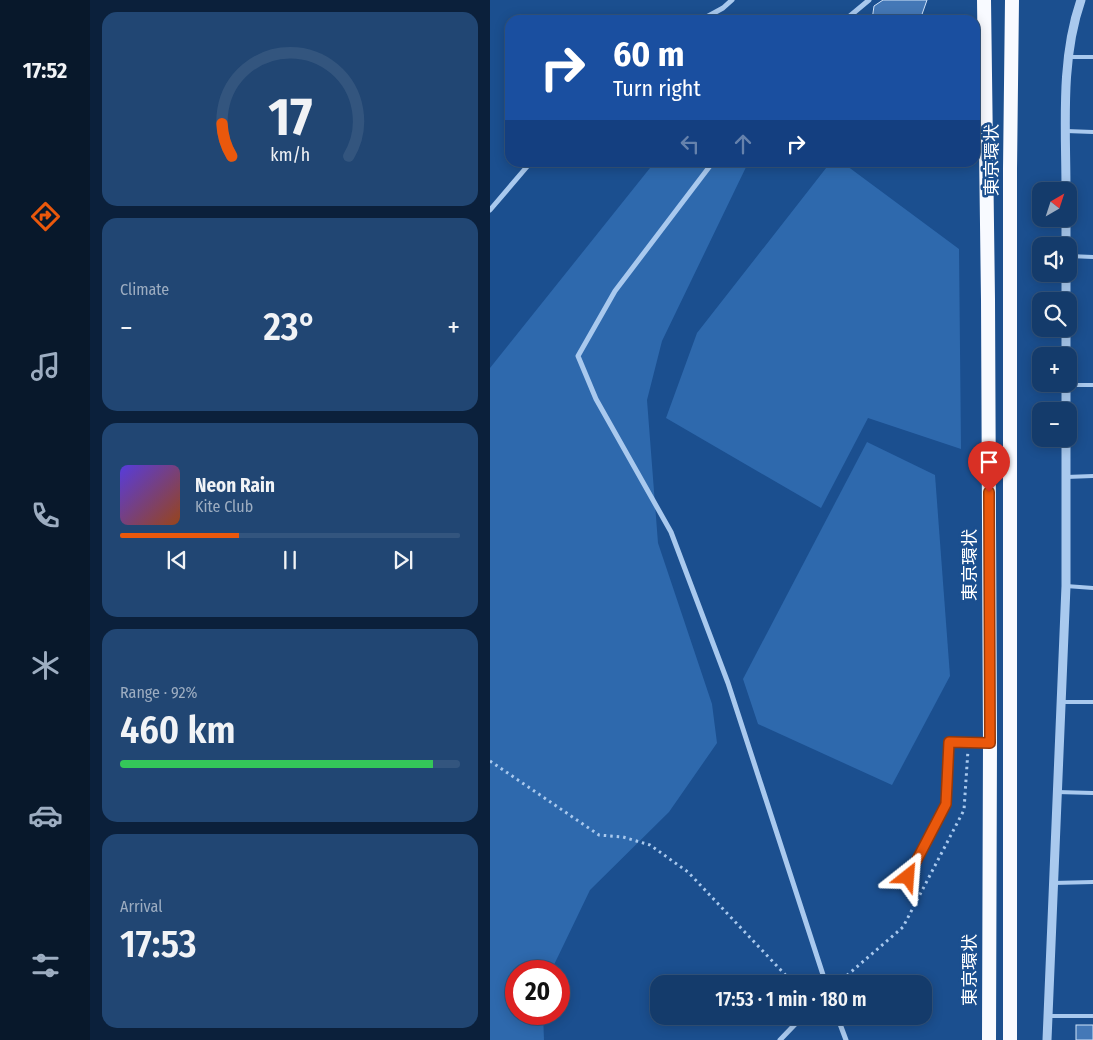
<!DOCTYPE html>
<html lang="en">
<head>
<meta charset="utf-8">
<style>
  :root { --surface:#143b6b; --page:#214673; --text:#f1f3f6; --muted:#9dadc1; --line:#33557e; --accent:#ea580c }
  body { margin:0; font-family:"Fira Sans Condensed","Noto Sans JP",sans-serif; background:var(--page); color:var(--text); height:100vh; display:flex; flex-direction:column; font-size:19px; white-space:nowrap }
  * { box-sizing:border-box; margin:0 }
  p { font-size:16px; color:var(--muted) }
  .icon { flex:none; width:28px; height:28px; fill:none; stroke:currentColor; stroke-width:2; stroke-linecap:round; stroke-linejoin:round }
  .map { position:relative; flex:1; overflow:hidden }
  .panel { display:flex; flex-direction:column; gap:12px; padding:12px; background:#0b203b; width:400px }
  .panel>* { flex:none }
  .banner { position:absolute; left:15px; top:15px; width:475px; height:152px; border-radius:15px; box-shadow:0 2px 12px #0003,0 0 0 1px var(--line); background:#1a4fa0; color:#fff; overflow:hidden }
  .needle { width:32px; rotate:39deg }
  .buttons { position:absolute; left:542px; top:182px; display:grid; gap:10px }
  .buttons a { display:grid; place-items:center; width:45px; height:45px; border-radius:10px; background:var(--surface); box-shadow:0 2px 12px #0003,0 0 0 1px var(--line); font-size:25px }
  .speed { position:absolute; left:15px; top:960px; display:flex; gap:10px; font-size:25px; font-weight:700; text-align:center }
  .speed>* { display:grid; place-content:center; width:65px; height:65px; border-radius:50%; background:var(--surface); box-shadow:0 2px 12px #0003,0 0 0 1px var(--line); line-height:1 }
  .speed .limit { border:8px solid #d22; background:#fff; color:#111 }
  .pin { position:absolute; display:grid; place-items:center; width:42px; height:42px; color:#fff; margin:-51px -21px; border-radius:50% 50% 50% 0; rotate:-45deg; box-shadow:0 0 5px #0007 }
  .pin .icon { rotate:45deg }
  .me { position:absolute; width:55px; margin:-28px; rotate:28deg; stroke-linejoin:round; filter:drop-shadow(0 0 4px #0008) }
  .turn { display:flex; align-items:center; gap:18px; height:105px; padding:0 25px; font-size:22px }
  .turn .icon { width:65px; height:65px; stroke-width:2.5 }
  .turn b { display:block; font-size:35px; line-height:42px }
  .lanes { display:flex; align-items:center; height:48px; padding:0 25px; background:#0003; justify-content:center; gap:25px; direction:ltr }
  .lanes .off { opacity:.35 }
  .big { font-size:38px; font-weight:600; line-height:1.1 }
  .panel .tile { flex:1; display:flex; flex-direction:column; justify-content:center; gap:8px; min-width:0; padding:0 18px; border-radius:15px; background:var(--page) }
  .panel .dial { align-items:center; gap:0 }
  .dial svg { height:130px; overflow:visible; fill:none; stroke:var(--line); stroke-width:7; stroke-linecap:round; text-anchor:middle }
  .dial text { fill:var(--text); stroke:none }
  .song { display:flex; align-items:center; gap:15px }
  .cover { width:60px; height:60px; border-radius:8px; background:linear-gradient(135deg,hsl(250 70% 55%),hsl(20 70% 35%)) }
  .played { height:5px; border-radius:2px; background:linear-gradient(90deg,var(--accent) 35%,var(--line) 35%) }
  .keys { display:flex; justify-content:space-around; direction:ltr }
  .heat { display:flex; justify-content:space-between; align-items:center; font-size:28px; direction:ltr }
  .charge { height:8px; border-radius:4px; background:linear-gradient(90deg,#34c759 92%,var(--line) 0) }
  .trip { position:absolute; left:160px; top:975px; width:282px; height:50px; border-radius:15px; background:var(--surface); box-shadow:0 2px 12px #0003,0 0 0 1px var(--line); font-weight:600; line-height:50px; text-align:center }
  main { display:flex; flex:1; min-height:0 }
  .tab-bar { display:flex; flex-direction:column; width:90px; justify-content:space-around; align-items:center; background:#08182b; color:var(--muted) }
  .tab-bar .icon { width:35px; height:35px }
  .tab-bar .on { color:var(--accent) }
  .tab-bar b { font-size:22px; color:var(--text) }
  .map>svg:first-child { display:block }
  .green { fill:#2e69ad }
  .building { fill:#4478b7; stroke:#cfe3fa }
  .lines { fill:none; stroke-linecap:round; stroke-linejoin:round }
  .path { stroke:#a9c9ee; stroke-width:3; stroke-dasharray:2.5 4; stroke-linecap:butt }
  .service { stroke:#a9c9ee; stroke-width:4 }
  .minor { stroke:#a9c9ee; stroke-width:5 }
  .tertiary { stroke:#a9c9ee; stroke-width:9 }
  .trunk { stroke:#f8faff; stroke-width:14 }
  .route-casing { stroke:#983908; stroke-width:12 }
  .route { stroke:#ea580c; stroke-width:9 }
  .labels { text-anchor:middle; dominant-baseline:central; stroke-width:5; stroke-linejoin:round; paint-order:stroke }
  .street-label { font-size:18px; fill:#fff; stroke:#1b4f8f }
</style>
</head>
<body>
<main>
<nav class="tab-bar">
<b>17:52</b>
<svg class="icon on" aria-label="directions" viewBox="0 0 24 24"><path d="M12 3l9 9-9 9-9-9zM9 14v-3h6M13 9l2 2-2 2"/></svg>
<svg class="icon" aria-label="music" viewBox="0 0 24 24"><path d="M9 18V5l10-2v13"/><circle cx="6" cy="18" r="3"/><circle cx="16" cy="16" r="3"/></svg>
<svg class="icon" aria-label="phone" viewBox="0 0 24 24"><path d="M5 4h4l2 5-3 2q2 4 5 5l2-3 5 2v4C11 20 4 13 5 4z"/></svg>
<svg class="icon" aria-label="climate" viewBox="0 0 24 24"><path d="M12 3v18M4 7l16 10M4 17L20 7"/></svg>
<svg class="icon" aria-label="car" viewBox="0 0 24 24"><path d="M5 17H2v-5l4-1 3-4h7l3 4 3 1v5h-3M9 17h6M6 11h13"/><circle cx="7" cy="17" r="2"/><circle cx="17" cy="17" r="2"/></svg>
<svg class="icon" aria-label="filters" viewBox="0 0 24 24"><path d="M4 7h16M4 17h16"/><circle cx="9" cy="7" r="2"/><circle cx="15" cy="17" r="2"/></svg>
</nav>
<section class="panel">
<div class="tile dial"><svg viewBox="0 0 100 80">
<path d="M14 69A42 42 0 1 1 86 69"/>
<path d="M14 69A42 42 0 0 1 8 49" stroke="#ea580c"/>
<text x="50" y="56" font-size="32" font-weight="700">17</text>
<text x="50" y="72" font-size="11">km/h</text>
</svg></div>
<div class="tile"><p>Climate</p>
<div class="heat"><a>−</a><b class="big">23°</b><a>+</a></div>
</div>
<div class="tile">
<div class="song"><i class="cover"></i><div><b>Neon Rain</b><p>Kite Club</p></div></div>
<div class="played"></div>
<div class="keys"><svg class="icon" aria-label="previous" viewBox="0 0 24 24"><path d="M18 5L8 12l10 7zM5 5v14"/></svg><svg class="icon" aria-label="pause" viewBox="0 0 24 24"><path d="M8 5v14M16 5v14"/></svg><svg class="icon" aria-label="next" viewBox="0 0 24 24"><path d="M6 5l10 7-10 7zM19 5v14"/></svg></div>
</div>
<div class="tile"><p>Range · 92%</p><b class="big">460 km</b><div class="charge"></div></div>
<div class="tile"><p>Arrival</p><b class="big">17:53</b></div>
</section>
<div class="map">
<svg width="603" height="1040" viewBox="0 0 603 1040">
  <rect width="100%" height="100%" fill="#1b4f8f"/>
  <!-- green -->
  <g class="green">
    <path d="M164,163H258L172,341L157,400L168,543L222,704L227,743L179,812L100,890L61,971H26V1014H53L54,1040H0V368Z"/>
    <path d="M340,163H353L469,249L471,449L378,418L331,508L176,418L207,333Z"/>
    <path d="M377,442L445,475L460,676L402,785L268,724L253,679Z"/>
  </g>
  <!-- building -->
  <g class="building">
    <path d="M393,0H437L430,20H382L384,6Z"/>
    <rect x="586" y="1025" width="17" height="15"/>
  </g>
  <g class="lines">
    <!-- path -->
    <g class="path">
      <path d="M0,761L109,835L133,837L160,845L198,872L304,984"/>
      <path d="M347,984L413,927L474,810L478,750"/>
    </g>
    <!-- service -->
    <g class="service">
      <path d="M579,57H603"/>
      <path d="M576,131L603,132"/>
      <path d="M579,256L603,257"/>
      <path d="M576,385H603"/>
      <path d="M576,477L603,476"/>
      <path d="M576,586L603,588"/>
      <path d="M573,702H603"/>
      <path d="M567,792L603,793"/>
      <path d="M418,877L456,804L459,742L498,743"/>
      <path d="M563,883L603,882"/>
      <path d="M558,1016H603"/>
    </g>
    <!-- minor -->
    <g class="minor">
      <path d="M211,20L233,8L242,0"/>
      <path d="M355,20L379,0"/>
      <path d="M223,162L125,291L88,356L106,399L181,532L238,683L336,984"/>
      <path d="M0,210L41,162"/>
      <path d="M347,1016L356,1040"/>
      <path d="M290,1040L313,1016"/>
    </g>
    <!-- tertiary -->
    <g class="tertiary">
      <path d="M576,191C576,128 570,60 591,0"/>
      <path d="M576,246V219"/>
      <path d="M576,301V274"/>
      <path d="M576,356V329"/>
      <path d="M576,411V384"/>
      <path d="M557,1040L576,586V439"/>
    </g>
    <!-- trunk -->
    <g class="trunk">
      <path d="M494,0L498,299L500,743L499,1040"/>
      <path d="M520,1040V169L522,0"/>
    </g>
  </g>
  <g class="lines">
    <defs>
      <path id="route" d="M418,877L456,804L459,742L500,743L499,492"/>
    </defs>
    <!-- route casing -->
    <use href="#route" class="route-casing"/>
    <!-- route -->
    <use href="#route" class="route"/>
  </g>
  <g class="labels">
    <!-- street labels -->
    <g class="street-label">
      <text transform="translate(502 160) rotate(-90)">東京環状</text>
      <text transform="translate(480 565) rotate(-90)">東京環状</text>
      <text transform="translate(480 970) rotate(-90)">東京環状</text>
    </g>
  </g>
</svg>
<div class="buttons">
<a><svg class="needle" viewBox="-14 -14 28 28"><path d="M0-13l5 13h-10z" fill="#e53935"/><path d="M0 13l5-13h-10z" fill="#9dadc1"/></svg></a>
<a><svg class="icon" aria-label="sound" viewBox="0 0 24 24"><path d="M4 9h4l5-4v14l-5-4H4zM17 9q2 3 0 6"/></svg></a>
<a><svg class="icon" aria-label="search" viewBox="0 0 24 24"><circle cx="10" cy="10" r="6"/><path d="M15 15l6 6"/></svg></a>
<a>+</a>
<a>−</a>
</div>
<div class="speed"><div class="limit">20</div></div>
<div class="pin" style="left:499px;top:492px;background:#d93025"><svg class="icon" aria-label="arrive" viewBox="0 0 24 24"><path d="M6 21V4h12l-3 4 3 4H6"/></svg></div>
<svg class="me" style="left:418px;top:877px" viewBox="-20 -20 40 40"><path d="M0-17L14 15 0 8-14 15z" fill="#ea580c" stroke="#fff" stroke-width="4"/></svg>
<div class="trip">17:53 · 1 min · 180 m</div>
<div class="banner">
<div class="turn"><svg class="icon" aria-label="right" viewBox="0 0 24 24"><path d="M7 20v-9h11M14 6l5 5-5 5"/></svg><div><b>60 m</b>Turn right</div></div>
<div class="lanes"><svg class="icon off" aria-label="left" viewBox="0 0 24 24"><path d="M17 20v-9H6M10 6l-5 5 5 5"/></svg><svg class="icon off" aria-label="ahead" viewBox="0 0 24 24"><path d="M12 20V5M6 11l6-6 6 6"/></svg><svg class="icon" aria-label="right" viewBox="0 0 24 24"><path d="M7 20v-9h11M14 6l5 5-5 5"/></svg></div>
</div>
</div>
</main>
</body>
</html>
